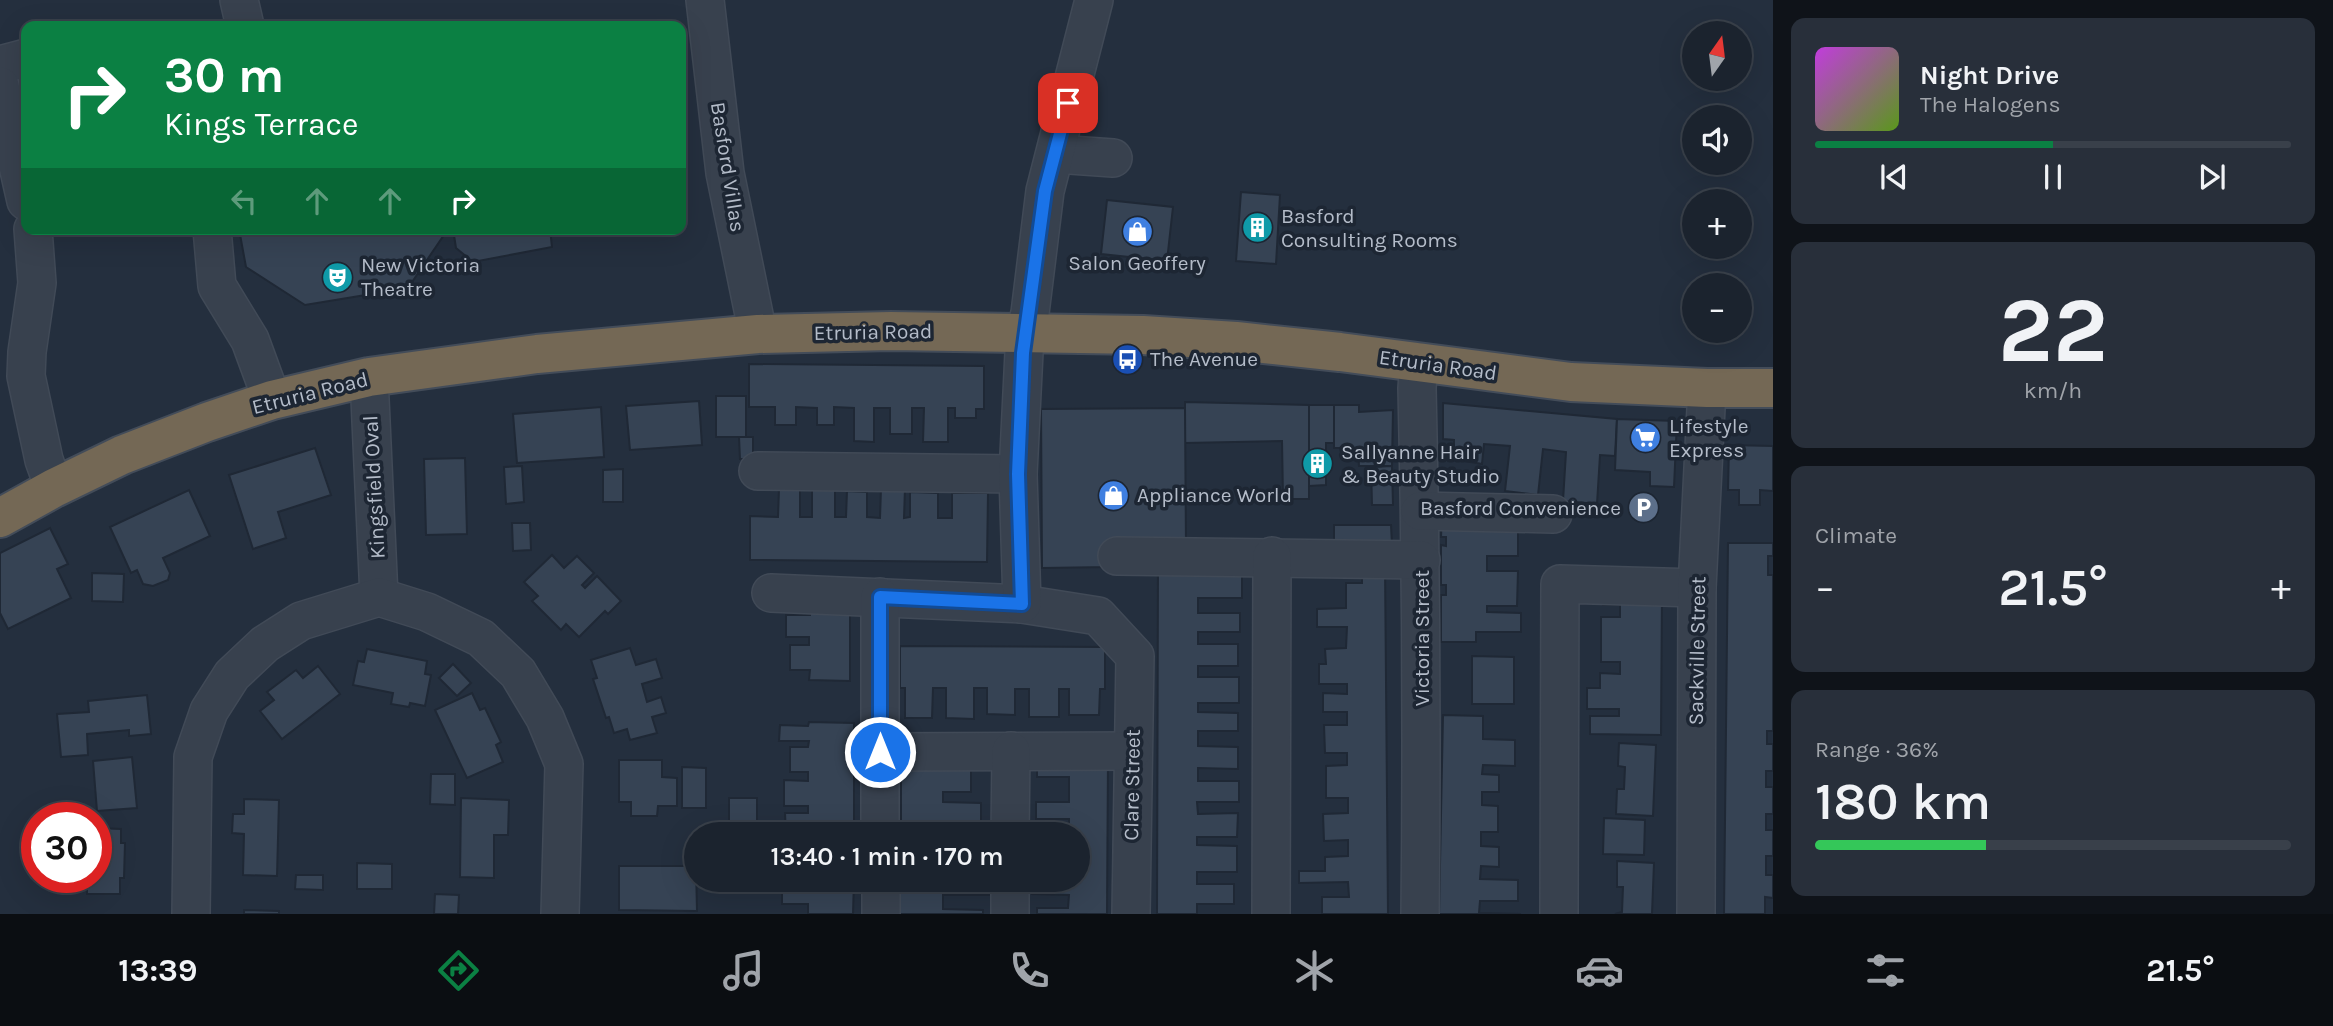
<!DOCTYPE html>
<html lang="en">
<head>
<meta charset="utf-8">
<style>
  :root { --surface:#1b232e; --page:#282f3a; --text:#f1f3f6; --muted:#a0a4aa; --line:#39404a; --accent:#0b8043 }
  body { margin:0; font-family:Karla,sans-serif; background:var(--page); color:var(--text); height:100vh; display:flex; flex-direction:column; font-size:26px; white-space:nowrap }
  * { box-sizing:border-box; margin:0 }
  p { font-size:23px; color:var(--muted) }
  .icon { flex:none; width:38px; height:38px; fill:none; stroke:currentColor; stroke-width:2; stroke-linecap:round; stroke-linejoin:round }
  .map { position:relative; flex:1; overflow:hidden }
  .sheet { display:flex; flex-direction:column; gap:18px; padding:18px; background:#0f1319; width:560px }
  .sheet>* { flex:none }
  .top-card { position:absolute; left:21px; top:21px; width:665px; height:214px; border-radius:14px; box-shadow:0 7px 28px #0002,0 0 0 2px var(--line); background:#0b8043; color:#fff; overflow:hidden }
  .needle { width:46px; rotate:14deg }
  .controls { position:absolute; left:1682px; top:21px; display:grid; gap:14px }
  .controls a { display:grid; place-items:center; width:70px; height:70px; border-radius:50%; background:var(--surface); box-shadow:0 7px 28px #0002,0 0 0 2px var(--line); font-size:35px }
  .speed { position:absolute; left:21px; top:802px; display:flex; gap:14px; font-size:35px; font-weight:700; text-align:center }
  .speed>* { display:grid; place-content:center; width:91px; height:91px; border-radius:50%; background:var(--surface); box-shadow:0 7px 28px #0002,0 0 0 2px var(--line); line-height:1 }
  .speed .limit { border:10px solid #d22; background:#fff; color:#111 }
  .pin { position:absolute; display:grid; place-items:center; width:60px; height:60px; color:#fff; margin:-30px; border-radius:14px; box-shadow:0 4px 10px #0006 }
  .me { position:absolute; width:77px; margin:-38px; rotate:0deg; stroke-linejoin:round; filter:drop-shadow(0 0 5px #0008) }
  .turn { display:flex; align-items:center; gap:24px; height:147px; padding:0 28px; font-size:32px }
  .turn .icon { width:91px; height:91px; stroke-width:2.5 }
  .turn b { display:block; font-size:49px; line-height:60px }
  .lanes { display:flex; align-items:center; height:66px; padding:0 28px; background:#0003; justify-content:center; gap:35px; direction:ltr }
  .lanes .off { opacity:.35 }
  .big { font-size:52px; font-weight:600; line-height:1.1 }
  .sheet .widget { flex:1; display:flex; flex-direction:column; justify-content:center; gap:10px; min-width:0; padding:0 24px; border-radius:14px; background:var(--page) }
  .sheet .dial { align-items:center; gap:0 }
  .dial b { font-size:91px; line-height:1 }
  .song { display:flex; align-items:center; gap:21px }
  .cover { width:84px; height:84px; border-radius:10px; background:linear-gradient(135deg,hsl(290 70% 55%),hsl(90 70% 35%)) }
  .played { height:7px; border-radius:4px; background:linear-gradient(90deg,var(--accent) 50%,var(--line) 50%) }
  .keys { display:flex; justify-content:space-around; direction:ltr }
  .heat { display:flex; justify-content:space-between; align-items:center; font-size:38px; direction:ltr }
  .charge { height:10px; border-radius:5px; background:linear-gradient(90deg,#34c759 36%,var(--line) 0) }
  .trip { position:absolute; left:684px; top:822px; width:406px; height:70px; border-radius:35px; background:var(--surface); box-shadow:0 7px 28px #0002,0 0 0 2px var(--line); font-weight:600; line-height:70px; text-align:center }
  .tabs { display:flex; height:112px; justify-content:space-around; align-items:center; background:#0b0e12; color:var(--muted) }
  .tabs .icon { width:49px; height:49px }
  .tabs .on { color:var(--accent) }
  .tabs b { font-size:32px; color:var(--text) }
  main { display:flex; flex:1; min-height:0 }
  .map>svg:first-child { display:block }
  .building { fill:#364354; stroke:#1f2835; stroke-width:2 }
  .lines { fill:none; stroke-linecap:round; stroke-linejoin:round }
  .minor-casing { stroke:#414a57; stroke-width:40 }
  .highway-casing { stroke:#434c59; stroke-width:42 }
  .minor { stroke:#38414e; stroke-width:37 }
  .highway { stroke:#746855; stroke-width:38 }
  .route-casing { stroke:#114b97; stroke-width:18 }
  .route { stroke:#1a73e8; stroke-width:12 }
  .labels { text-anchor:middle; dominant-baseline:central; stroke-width:7; stroke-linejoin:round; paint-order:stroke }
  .street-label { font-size:21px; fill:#b4bcc9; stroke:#1d2633 }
  .poi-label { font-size:21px; fill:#b4bcc9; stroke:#1d2633; text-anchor:start }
</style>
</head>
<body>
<main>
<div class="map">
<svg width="1773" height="914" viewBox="0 0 1773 914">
  <rect width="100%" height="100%" fill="#242f3e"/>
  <!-- building -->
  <g class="building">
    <path d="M1241,192L1280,195L1276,264L1236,261Z"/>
    <path d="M1107,200L1173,207L1167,261L1101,254Z"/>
    <path d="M239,229H448L408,288L305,305L246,267Z"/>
    <path d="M453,229H550L552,247L473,262L456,248Z"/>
    <path d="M749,364L984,366V409H976V418H955V408H948V442H923L924,408H912V434H890V408H874V442L854,441V408L834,407V425H817V408L796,407V425H775V407H749Z"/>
    <rect x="716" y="396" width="30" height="41"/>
    <path d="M699,401L702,445L630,450L626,406Z"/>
    <path d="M1185,402L1309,405V499H1283L1282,441L1185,443Z"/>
    <path d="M1443,403L1617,419L1615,456L1600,455L1597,504L1563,501L1566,452L1543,449L1538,495L1505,491L1510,446L1484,444L1482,464L1454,459V440L1443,439Z"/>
    <path d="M1309,405H1334V443H1326V485L1309,486Z"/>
    <path d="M1334,405H1359V412L1393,410L1392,466H1359L1358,448H1334Z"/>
    <path d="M601,407L604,457L517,463L513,414Z"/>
    <path d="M1185,408L1186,547L1110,567L1042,568L1041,409Z"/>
    <path d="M1617,419L1677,421L1674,487L1650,486V472L1615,470Z"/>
    <path d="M739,437H753V459H740Z"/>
    <path d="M1729,445L1773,446V491L1760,490V505H1739V490H1728Z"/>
    <path d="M315,448L331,495L278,512L286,538L253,549L229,475Z"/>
    <path d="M465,458L467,534L426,535L424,459Z"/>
    <path d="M522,466L524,502L506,504L504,467Z"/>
    <path d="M1392,466L1393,505H1372L1371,467Z"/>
    <path d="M623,469V502H603V470Z"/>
    <path d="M881,488H905L904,518L910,517V492L938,493V518H952V493H988L987,562L750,560V516L778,517L779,489H800V517H812V489H835V517H846L847,491L867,492V517L880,518Z"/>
    <path d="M189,490L210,536L163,558L170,573L168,580L153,586L143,584L137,570L131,573L110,527Z"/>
    <path d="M1442,514L1518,522V556H1487V571H1518L1517,606H1487V612L1521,613V632H1476V642H1441V595H1446V585H1441V545L1446,546V537H1441Z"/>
    <path d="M512,523H530L531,550L513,551Z"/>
    <path d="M1334,525H1391L1392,545L1334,546Z"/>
    <path d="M50,528L68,564L57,569L71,598L8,629L0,613V553Z"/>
    <path d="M1728,543H1773V556H1768V575H1773V731H1767V744H1773V771H1766V787H1773V814H1766V830H1773V856H1766V875H1773V898L1765,897V914H1724Z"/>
    <path d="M552,555L564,568L577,556L594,573L582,585L585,588L597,576L621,601L608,614L605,611L579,637L566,624L561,630L532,601L538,596L524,582Z"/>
    <path d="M1158,560L1242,571V598H1198V613H1240V632H1198V644H1238V666H1198V677H1239V703H1198V712L1238,713V731H1198V746L1238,747V769L1198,768V781H1239V802H1197L1198,814L1238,813L1237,837H1197V845L1237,846V872H1197V884H1234V904H1197V914H1157Z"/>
    <path d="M1362,563L1385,564L1388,914H1322V897H1349L1348,882L1299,883V871H1325V857L1348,856V840L1324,841L1323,814L1348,813V798H1326V766L1347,765V753H1325L1324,725H1347V712H1323V693L1347,694V684H1319V664H1326L1325,649L1346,648L1347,627H1317V609L1346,608V583H1362Z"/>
    <path d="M92,573L124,574L123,602L92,601Z"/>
    <path d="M1604,589L1662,590L1661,735L1590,734V716H1619V709H1587V688H1600V673L1620,674V662H1601V617H1620V605H1603Z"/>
    <path d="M850,607V681L809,680L810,670H790V645H809V637H786V615H810V608Z"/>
    <path d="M900,646L1105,647V689H1100L1099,715H1069V689H1059V717H1029V689H1015V715L987,714V688H974V719L946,718V688H933L932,718H905V688H900Z"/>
    <path d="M630,648L636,665L656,659L662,678L642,684L647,702L661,697L666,713L652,717L657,733L630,740L627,729L614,733L609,717L606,718L593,679L597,678L591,660Z"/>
    <path d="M367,649L427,661L425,674L431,675L425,706L410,703L409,707L391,704L393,693L353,685L358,661L364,662Z"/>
    <path d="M1472,656L1514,657V704H1472Z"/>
    <path d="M453,664L471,683L457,696L439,678Z"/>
    <path d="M318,666L340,694L282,739L260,711L274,700L267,692L296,670L303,678Z"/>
    <path d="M472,693L480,710L485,708L501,742L496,745L503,762L467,778L435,710Z"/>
    <path d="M147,695L151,734L129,736V730L87,734L88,755L61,757L57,714L89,712L88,701Z"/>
    <path d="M1443,715L1483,716V739L1515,740V766L1483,765L1482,774L1499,775V792H1482V805L1498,806V832H1481V846L1499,847V867L1481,866L1480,879L1518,880V901H1480L1479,913L1521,914H1439Z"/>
    <path d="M809,722L854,723V835H786L785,813H808V806H784V780L808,781V772H790V747H808L809,741H779L780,725L808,726Z"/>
    <path d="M1619,743L1656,745L1653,816L1616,814L1617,789H1624L1625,767L1618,766Z"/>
    <path d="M132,757L137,808L97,811L93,761Z"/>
    <path d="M901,757L971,768V792H943V802L981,803V823L943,822V835H901Z"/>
    <path d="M1108,759L1107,914H1037V908H1068L1069,895L1032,894V882L1078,880V835H1069V819H1036V802H1069V777H1037V764Z"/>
    <path d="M619,760H662V777L677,778V806H658L657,816H631V802H619Z"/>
    <path d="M682,767L706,768V808H682Z"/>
    <path d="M431,774H455V805L430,804Z"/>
    <path d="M461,798L509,800L508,835H494V878L460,877Z"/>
    <rect x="729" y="798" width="28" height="37"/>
    <path d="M244,799L279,800L277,876L243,875L244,834L232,833L233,814H244Z"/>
    <path d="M1604,818L1645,820L1644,855L1603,854Z"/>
    <path d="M96,828L121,829V843H125L124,878H120V894H87V877H96Z"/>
    <path d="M1617,861L1654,863L1652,914H1615L1622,912L1623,887H1617Z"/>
    <path d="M357,863L392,864V889H357Z"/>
    <path d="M619,866H696L697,911L619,910Z"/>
    <path d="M296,875H323V890L295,889Z"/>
    <path d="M854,880L853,914H808V904H782V881Z"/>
    <path d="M900,880H972V884H991V895H943V909L983,910V914H900Z"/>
    <path d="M435,894L459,895L458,914H434Z"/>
    <path d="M244,910L279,911V914H244Z"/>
  </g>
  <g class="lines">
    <defs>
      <g id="minor">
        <path d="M239,0L245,26"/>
        <path d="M705,0L725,173L758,334"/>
        <path d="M0,65L26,58"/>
        <path d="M0,86L26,201"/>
        <path d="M1056,154L1113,158"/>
        <path d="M33,229L37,283L27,352L26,376L44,460L54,488"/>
        <path d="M212,229L217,286L250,340L272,400"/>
        <path d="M1419,362L1417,388C1421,564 1422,739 1420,914"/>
        <path d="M369,377L379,597"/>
        <path d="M758,471L1018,474"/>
        <path d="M1420,511L1553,514"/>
        <path d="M1117,556L1421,560"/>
        <path d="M771,593L1022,604L1098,616L1135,656L1131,914"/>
        <path d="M880,597V835"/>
        <path d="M1022,604L1018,474L1025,332L1030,313L1045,191L1094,0"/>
        <path d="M880,752L1132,751"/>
        <path d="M1010,835L1011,751"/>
        <path d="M881,880V914"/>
        <path d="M191,914L193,757L209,711L232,675L265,644L301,621L379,597L427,612L481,638L518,673L545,718L564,764L560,914"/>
        <path d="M1010,914V880"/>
        <path d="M1271,914L1272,556"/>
        <path d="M1559,914L1560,584L1697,588"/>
        <path d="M1696,914L1697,588L1707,388"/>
      </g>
      <path id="highway" d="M0,518L54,488L122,455L207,422L272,400L369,377L537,354L758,334L891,331L1143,335L1236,341L1340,352L1571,382L1707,388H1773"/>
    </defs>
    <!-- minor casing -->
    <use href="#minor" class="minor-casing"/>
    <!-- highway casing -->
    <use href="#highway" class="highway-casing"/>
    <!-- minor -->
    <use href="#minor" class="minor"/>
    <!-- highway -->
    <use href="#highway" class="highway"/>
  </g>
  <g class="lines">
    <defs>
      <path id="route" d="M880,752V597L1022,604L1018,474L1023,353L1045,191L1068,103"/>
    </defs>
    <!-- route casing -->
    <use href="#route" class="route-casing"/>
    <!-- route -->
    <use href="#route" class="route"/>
  </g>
  <!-- icons -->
  <defs>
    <symbol id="building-disc" viewBox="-11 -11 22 22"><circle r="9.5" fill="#0f9aa8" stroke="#1d2633"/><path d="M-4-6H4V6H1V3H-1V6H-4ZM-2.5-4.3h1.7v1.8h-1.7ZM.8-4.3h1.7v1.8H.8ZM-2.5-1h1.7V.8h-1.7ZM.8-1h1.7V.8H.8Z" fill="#fff"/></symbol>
    <symbol id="shop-disc" viewBox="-11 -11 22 22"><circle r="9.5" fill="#3f7fe0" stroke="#1d2633"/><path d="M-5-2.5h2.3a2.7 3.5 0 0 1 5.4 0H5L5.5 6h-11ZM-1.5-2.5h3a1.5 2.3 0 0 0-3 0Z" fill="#fff"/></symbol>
    <symbol id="theatre-disc" viewBox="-11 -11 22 22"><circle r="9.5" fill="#0f9aa8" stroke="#1d2633"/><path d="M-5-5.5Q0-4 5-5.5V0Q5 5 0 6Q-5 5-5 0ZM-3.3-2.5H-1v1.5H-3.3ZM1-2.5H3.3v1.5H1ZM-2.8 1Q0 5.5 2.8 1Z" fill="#fff"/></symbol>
    <symbol id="bus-disc" viewBox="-11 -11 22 22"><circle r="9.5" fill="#1a4fb4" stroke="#1d2633"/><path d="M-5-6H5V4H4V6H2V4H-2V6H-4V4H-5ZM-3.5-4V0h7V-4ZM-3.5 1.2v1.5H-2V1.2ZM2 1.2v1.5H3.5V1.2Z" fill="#fff"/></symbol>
    <symbol id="supermarket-disc" viewBox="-11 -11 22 22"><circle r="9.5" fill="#3f7fe0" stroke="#1d2633"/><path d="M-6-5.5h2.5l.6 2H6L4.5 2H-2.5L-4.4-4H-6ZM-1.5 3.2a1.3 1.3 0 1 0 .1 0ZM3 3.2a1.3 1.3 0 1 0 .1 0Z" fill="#fff"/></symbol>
    <symbol id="parking-disc" viewBox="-11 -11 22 22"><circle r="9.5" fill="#5c6f8a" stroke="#1d2633"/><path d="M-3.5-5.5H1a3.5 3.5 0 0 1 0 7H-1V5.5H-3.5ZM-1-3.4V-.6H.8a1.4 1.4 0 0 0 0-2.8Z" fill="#fff"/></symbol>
  </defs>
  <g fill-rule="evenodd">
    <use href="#building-disc" x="1240" y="210" width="35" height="35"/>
    <use href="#shop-disc" x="1120" y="214" width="35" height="35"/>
    <use href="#theatre-disc" x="320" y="260" width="35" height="35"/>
    <use href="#bus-disc" x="1110" y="342" width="35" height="35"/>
    <use href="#supermarket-disc" x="1628" y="420" width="35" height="35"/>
    <use href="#building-disc" x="1300" y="446" width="35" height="35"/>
    <use href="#shop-disc" x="1096" y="478" width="35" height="35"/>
    <use href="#parking-disc" x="1626" y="490" width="35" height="35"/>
  </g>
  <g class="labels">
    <!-- street labels -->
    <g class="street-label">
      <text transform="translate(728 167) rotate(81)">Basford Villas</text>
      <text transform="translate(873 332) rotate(-1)">Etruria Road</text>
      <text transform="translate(1438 365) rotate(8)">Etruria Road</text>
      <text transform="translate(310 393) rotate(-14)">Etruria Road</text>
      <text transform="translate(374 487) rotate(-93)">Kingsfield Oval</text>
      <text transform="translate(1422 638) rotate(-90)">Victoria Street</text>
      <text transform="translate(1697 651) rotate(-89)">Sackville Street</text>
      <text transform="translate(1132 785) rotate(-89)">Clare Street</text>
    </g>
    <!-- poi labels -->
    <g class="poi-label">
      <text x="1281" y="216">Basford<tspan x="1281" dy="24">Consulting Rooms</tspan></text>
      <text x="1137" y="263" text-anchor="middle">Salon Geoffery</text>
      <text x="361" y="265">New Victoria<tspan x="361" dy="24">Theatre</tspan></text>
      <text x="1150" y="359">The Avenue</text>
      <text x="1669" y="426">Lifestyle<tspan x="1669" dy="24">Express</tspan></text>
      <text x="1341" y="452">Sallyanne Hair<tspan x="1341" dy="24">&amp; Beauty Studio</tspan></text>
      <text x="1137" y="495">Appliance World</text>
      <text x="1621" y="508" text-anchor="end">Basford Convenience</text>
    </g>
  </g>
</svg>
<div class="controls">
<a><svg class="needle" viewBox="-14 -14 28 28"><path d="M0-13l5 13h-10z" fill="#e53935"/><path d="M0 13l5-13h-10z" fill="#a0a4aa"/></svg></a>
<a><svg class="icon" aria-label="sound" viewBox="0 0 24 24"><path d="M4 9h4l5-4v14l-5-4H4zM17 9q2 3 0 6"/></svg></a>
<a>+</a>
<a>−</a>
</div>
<div class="speed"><div class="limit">30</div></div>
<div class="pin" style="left:1068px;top:103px;background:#d93025"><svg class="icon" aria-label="arrive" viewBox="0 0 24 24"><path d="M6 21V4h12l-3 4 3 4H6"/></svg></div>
<svg class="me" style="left:880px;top:752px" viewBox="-20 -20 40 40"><circle r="17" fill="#1a73e8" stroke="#fff" stroke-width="3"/><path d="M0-11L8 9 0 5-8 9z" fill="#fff"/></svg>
<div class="trip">13:40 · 1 min · 170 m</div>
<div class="top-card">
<div class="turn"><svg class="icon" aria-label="right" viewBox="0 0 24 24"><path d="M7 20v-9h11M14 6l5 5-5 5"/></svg><div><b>30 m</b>Kings Terrace</div></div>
<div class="lanes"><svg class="icon off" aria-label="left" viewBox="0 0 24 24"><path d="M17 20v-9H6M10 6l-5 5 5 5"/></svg><svg class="icon off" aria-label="ahead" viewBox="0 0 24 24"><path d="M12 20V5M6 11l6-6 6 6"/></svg><svg class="icon off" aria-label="ahead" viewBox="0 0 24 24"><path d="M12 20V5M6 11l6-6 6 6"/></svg><svg class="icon" aria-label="right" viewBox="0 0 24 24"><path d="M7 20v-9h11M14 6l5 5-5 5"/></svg></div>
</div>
</div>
<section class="sheet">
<div class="widget">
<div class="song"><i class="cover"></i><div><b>Night Drive</b><p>The Halogens</p></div></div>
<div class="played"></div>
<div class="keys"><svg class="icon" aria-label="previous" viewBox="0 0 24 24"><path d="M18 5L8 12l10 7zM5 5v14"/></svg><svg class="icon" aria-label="pause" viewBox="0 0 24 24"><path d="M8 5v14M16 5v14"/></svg><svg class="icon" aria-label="next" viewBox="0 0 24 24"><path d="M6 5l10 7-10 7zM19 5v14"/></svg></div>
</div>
<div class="widget dial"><b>22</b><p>km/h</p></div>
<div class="widget"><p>Climate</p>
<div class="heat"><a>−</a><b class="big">21.5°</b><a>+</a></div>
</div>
<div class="widget"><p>Range · 36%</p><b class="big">180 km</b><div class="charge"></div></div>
</section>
</main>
<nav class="tabs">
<b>13:39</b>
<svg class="icon on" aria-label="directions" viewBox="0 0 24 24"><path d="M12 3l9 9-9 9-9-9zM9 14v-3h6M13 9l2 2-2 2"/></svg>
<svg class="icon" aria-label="music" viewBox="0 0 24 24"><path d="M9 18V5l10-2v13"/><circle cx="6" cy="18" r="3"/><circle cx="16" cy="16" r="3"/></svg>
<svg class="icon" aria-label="phone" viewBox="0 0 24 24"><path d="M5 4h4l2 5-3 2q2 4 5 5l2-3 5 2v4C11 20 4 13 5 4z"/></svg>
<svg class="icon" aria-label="climate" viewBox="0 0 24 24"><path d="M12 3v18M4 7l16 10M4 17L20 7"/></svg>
<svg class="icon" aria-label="car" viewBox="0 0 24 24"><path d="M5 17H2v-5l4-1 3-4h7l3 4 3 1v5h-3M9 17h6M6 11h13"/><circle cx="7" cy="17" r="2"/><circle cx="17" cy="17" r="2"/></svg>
<svg class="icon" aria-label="filters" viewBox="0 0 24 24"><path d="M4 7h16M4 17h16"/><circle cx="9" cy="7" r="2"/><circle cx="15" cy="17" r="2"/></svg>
<b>21.5°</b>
</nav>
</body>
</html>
